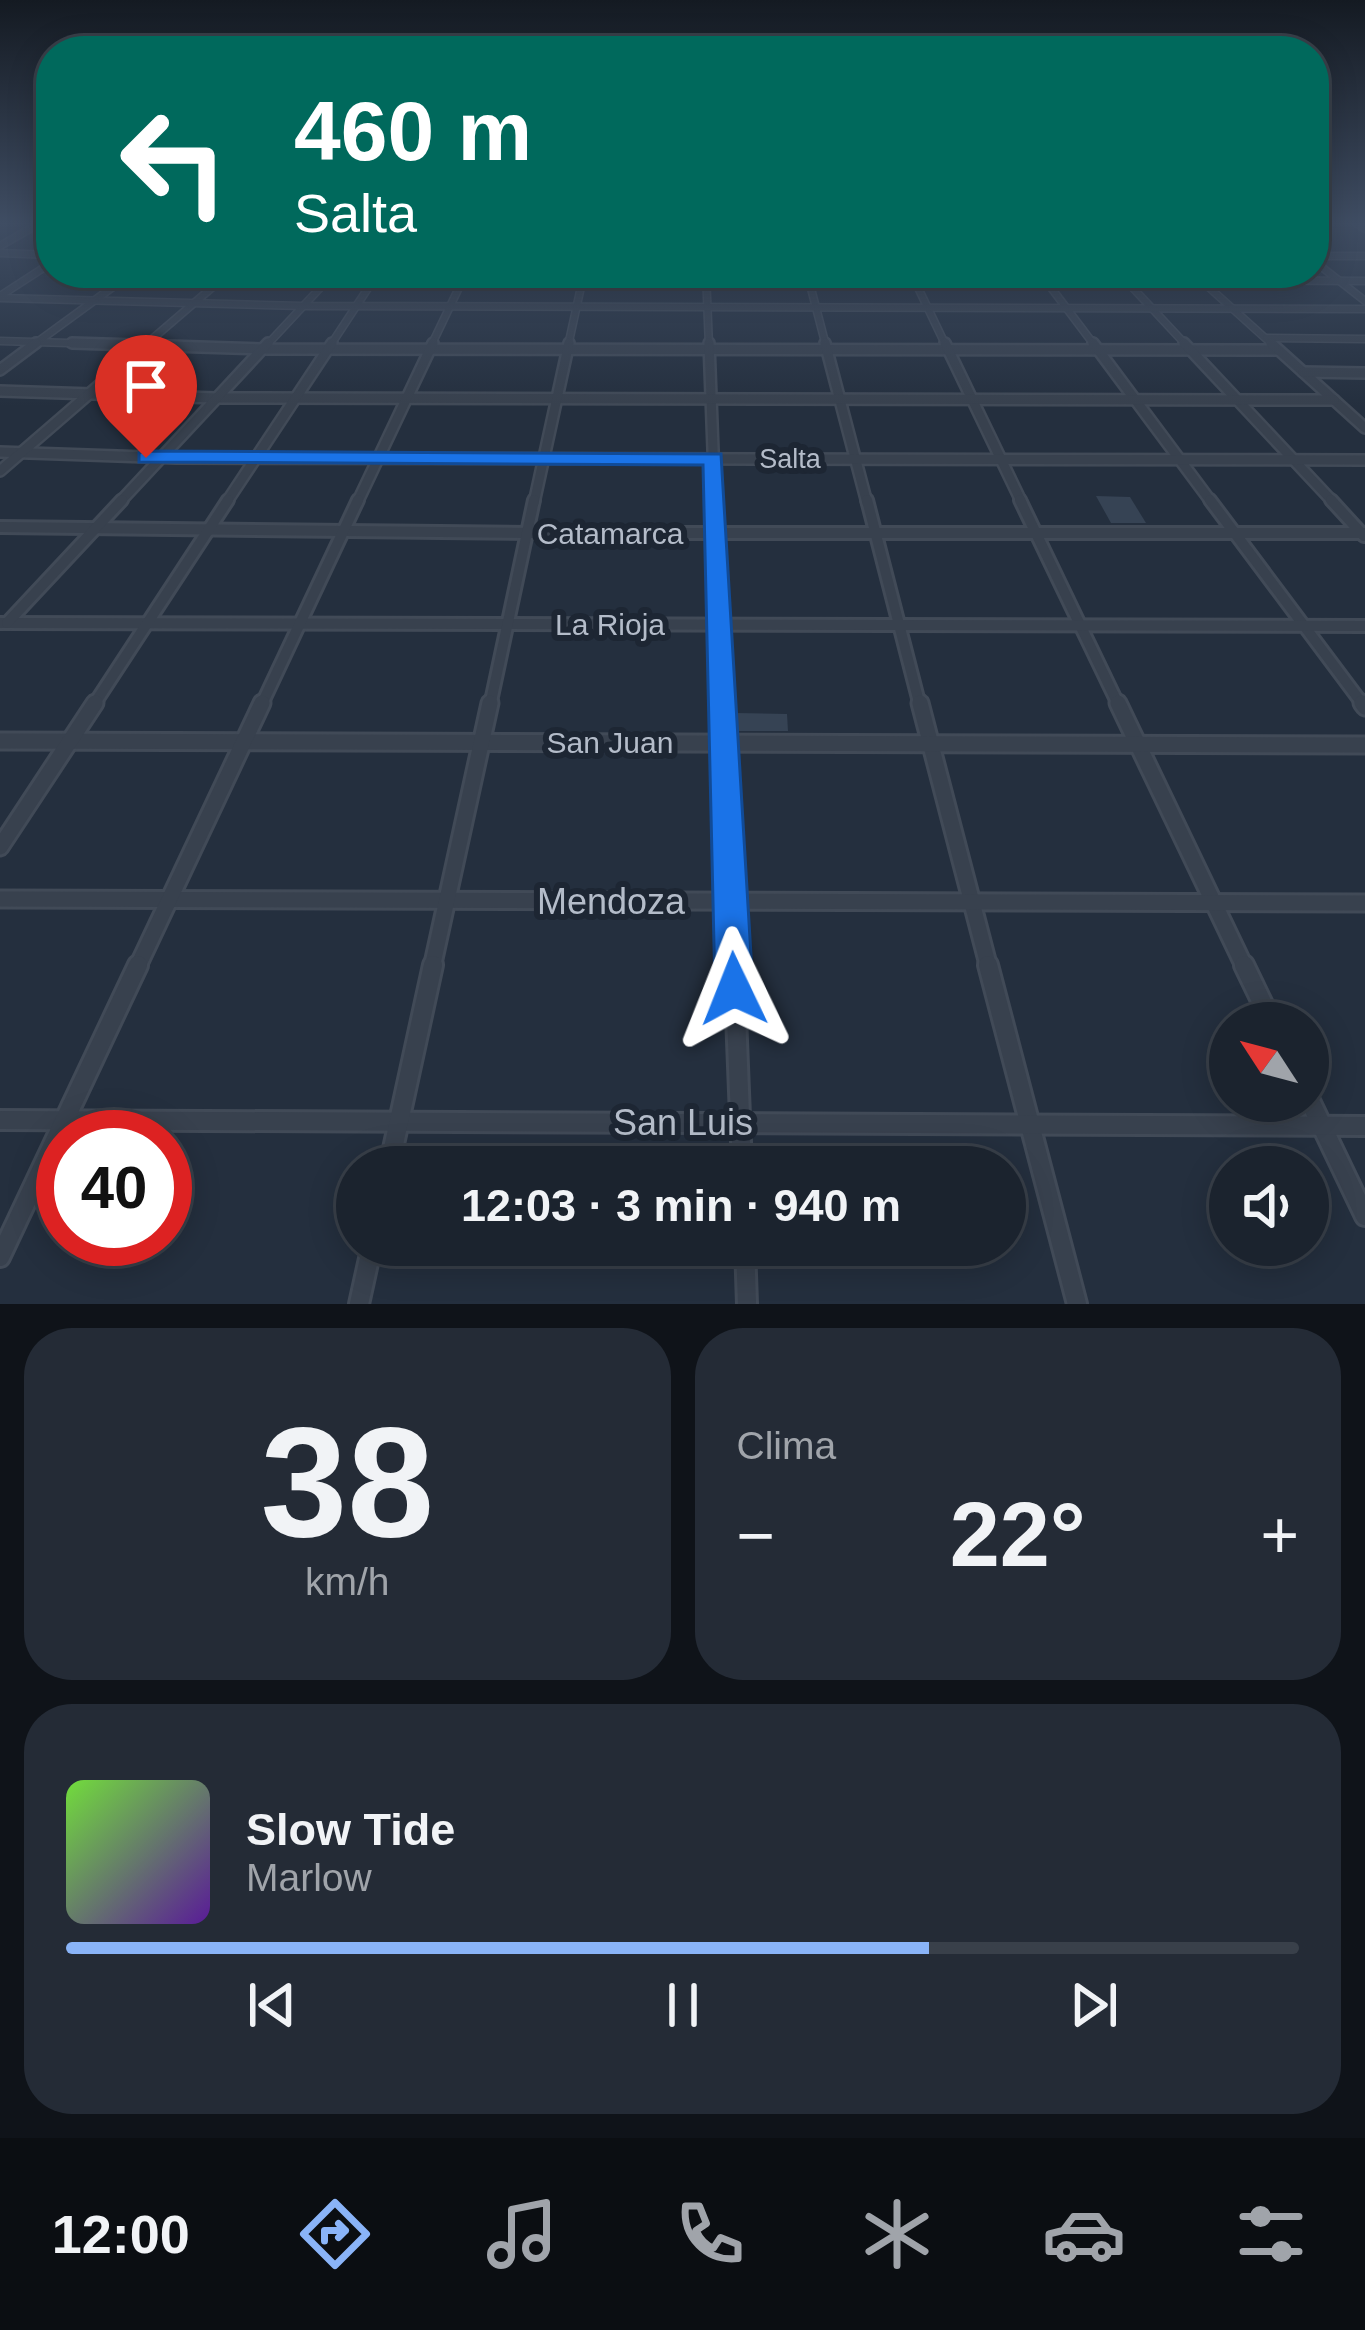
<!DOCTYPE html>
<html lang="es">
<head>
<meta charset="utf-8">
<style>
  :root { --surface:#1b232e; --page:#242b36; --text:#f1f3f6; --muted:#a0a4aa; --line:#39404a; --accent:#8ab4f8 }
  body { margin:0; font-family:Arial,sans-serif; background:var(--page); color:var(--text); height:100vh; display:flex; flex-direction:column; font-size:45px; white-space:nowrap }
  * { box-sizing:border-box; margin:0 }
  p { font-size:39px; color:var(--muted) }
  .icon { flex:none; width:66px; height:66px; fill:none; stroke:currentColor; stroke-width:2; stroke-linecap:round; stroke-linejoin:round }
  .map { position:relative; height:1304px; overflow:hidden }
  .drawer { display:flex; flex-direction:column; gap:24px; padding:24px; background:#0f1319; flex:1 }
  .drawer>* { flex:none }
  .banner { position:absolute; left:36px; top:36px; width:1293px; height:252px; border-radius:48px; box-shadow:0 6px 30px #0003,0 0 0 3px var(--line); background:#00695c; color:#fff; overflow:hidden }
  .needle { width:78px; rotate:306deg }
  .fabs { position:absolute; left:1209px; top:1002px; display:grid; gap:24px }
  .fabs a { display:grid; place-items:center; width:120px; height:120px; border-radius:50%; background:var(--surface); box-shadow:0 6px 30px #0003,0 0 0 3px var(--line); font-size:60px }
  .speed { position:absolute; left:36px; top:1110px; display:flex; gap:24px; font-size:60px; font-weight:700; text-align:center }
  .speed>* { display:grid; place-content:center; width:156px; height:156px; border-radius:50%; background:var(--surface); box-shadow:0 6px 30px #0003,0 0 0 3px var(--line); line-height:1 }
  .speed .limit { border:18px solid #d22; background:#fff; color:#111 }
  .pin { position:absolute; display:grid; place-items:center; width:102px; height:102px; color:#fff; margin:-123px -51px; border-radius:50% 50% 50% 0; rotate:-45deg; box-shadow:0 0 12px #0007 }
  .pin .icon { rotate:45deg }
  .me { position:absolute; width:132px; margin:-66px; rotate:358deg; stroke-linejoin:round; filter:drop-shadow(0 0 9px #0008) }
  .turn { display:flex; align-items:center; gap:42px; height:252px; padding:0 60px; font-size:54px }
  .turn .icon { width:156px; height:156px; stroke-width:2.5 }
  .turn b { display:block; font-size:84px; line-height:102px }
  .big { font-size:90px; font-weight:700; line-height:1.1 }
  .drawer .widget { flex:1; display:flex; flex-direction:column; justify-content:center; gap:18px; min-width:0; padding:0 42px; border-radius:48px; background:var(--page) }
  .drawer .dial { align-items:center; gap:0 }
  .dial b { font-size:156px; line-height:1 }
  .song { display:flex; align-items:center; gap:36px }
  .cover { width:144px; height:144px; border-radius:18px; background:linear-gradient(135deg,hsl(100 70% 55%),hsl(270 70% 35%)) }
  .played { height:12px; border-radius:6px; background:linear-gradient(90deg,var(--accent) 70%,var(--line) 70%) }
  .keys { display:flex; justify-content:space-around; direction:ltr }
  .heat { display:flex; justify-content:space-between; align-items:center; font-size:66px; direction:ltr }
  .drawer .tiles { flex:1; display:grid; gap:24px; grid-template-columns:1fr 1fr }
  .widget:last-child { grid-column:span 2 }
  .trip { position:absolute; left:336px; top:1146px; width:690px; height:120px; border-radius:60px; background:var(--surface); box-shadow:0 6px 30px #0003,0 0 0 3px var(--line); font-weight:700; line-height:120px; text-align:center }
  .dock { display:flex; height:192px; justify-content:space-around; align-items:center; background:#0b0e12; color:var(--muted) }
  .dock .icon { width:84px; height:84px }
  .dock .active { color:var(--accent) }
  .dock b { font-size:54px; color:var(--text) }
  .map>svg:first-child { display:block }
  .building { fill:#364354 }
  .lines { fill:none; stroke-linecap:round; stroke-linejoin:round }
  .minor-far4-casing { stroke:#414a57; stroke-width:9 }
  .minor-far3-casing { stroke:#414a57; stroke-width:14 }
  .minor-far2-casing { stroke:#414a57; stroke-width:16 }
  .minor-far1-casing { stroke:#414a57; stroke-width:21 }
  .minor-casing { stroke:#414a57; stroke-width:24 }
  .minor-far4 { stroke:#38414e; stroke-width:6 }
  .minor-far3 { stroke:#38414e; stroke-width:9 }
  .minor-far2 { stroke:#38414e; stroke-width:10 }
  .minor-far1 { stroke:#38414e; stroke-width:15 }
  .minor { stroke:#38414e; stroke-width:18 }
  .route { fill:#1a73e8; stroke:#114b97; stroke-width:3 }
  .labels { text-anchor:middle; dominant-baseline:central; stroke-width:12; stroke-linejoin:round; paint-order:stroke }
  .far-street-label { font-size:27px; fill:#b4bcc9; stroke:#1d2633 }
  .street-label { font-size:30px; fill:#b4bcc9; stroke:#1d2633 }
  .near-street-label { font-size:36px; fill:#b4bcc9; stroke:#1d2633 }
</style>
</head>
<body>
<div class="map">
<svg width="1365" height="1304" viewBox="0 0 1365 1304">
  <rect width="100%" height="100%" fill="#242f3e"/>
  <!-- building -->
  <g class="building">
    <path d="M1096,496L1130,497L1146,523H1111Z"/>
    <path d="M735,713L787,714L788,731H736Z"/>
  </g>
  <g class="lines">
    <defs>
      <g id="minor-far4">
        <path d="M1356,223L1365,229"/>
        <path d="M0,246L40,223"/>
        <path d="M0,253L51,255"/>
        <path d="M1314,256H1365"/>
        <path d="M1314,261L1365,301"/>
        <path d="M706,273L709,346"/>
        <path d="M807,273L826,346"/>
        <path d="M911,273L946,346"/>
        <path d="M1040,273L1095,346"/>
        <path d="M1119,273L1187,346"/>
        <path d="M1193,273L1274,346"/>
        <path d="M1202,280L1365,281"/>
        <path d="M0,296L51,263"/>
        <path d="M0,298L302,306L1365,309"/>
        <path d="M1266,338L1365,339"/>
        <path d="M0,341L170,346"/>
        <path d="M32,346L132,273"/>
        <path d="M144,346L229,273"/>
        <path d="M266,346L334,273"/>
        <path d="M330,346L378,273"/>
        <path d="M431,346L466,273"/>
        <path d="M568,346L584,273"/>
      </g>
      <g id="minor-far3">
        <path d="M72,343L263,349L1278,350"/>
        <path d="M709,343L715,503"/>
        <path d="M825,343L867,503"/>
        <path d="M945,343L1022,503"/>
        <path d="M1093,343L1212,503"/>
        <path d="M1184,343L1334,503"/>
        <path d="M1271,343L1365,428"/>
        <path d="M0,370L36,343"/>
        <path d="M1303,372L1365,373"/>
        <path d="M0,391L216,398L1334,400"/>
        <path d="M0,452L176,458L1365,460"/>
        <path d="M0,471L148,343"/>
        <path d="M119,503L268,343"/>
        <path d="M226,503L332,343"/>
        <path d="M357,503L433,343"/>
        <path d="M534,503L569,343"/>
      </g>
      <g id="minor-far2">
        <path d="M715,500L723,706"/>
        <path d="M867,500L920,706"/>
        <path d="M1020,500L1119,706"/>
        <path d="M1210,500L1364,706"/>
        <path d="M1331,500L1364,536"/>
        <path d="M0,527L528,533H1365"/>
        <path d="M0,623L1365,626"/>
        <path d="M7,623L122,500"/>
        <path d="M93,706L228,500"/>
        <path d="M261,706L358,500"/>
        <path d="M490,706L534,500"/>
      </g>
      <g id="minor-far1">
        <path d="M723,703L734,968"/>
        <path d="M920,703L989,968"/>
        <path d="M1118,703L1245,968"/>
        <path d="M1362,703L1365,707"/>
        <path d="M0,741L1365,745"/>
        <path d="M0,847L95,703"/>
        <path d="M0,899L1365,903"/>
        <path d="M137,968L262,703"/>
        <path d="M432,968L490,703"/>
      </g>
      <g id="minor">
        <path d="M734,965L742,1167"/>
        <path d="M988,965L1077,1304"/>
        <path d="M1244,965L1272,1023"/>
        <path d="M1308,1097L1365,1216"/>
        <path d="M0,1120L1365,1126"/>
        <path d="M389,1167L433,965"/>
        <path d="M745,1245L747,1304"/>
        <path d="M0,1257L138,965"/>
        <path d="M359,1304L372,1245"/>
      </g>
    </defs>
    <!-- minor-far4 casing -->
    <use href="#minor-far4" class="minor-far4-casing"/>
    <!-- minor-far3 casing -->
    <use href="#minor-far3" class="minor-far3-casing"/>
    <!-- minor-far2 casing -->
    <use href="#minor-far2" class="minor-far2-casing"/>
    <!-- minor-far1 casing -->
    <use href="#minor-far1" class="minor-far1-casing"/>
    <!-- minor casing -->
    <use href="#minor" class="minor-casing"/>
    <!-- minor-far4 -->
    <use href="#minor-far4" class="minor-far4"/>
    <!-- minor-far3 -->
    <use href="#minor-far3" class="minor-far3"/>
    <!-- minor-far2 -->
    <use href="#minor-far2" class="minor-far2"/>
    <!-- minor-far1 -->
    <use href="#minor-far1" class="minor-far1"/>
    <!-- minor -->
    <use href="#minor" class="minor"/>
  </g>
  <!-- sky -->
  <linearGradient id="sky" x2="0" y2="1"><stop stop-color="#141a22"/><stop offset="0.55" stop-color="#3f4d63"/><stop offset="1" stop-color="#3f4d63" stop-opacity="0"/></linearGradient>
  <rect width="1365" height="406" fill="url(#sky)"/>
  <!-- route -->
  <path class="route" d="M146,451L721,454L753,989L748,1002L734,1008L721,1002L715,989L703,465L139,462V453Z"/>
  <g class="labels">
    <!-- far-street labels -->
    <g class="far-street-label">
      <text x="790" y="459">Salta</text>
    </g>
    <!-- street labels -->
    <g class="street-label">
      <text x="610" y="533">Catamarca</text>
      <text x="610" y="624">La Rioja</text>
      <text x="610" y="742">San Juan</text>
    </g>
    <!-- near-street labels -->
    <g class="near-street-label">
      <text x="611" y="901">Mendoza</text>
      <text x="683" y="1122">San Luis</text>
    </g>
  </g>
</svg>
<div class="fabs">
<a><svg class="needle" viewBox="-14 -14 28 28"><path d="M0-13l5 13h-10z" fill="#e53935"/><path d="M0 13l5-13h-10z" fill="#a0a4aa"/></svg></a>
<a><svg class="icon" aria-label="sound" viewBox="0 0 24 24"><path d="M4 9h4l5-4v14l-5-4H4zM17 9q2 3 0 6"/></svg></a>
</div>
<div class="speed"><div class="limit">40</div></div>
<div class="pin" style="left:146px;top:458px;background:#d93025"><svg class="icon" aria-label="arrive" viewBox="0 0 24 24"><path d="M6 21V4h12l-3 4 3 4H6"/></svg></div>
<svg class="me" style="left:734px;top:989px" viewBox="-20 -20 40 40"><path d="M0-17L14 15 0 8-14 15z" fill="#1a73e8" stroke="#fff" stroke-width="4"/></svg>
<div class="trip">12:03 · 3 min · 940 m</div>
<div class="banner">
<div class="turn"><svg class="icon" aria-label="left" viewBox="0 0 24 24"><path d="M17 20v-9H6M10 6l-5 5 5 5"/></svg><div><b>460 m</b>Salta</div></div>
</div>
</div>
<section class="drawer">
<div class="tiles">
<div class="widget dial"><b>38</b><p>km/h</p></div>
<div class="widget"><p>Clima</p>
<div class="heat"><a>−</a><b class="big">22°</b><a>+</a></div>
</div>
<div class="widget">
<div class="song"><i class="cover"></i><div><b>Slow Tide</b><p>Marlow</p></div></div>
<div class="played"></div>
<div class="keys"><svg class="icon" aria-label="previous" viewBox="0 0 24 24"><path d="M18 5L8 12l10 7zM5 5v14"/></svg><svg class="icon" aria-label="pause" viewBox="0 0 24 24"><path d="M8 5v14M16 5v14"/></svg><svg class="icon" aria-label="next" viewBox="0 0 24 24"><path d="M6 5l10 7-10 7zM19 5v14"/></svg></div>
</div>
</div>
</section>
<nav class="dock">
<b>12:00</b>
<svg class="icon active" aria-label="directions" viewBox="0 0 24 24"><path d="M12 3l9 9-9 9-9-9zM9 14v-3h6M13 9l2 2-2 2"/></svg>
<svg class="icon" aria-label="music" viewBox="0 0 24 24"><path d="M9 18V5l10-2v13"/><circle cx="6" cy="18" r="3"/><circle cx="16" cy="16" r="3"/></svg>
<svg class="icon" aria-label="phone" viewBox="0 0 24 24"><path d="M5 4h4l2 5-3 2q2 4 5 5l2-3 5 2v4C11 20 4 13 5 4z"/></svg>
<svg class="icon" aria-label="climate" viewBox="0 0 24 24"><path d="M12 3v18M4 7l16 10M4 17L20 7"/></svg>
<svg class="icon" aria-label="car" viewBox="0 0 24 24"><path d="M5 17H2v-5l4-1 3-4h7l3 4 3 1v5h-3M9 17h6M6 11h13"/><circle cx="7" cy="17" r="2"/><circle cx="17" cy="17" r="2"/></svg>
<svg class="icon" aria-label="filters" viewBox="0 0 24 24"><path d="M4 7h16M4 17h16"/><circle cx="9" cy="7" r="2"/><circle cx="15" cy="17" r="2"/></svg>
</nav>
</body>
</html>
